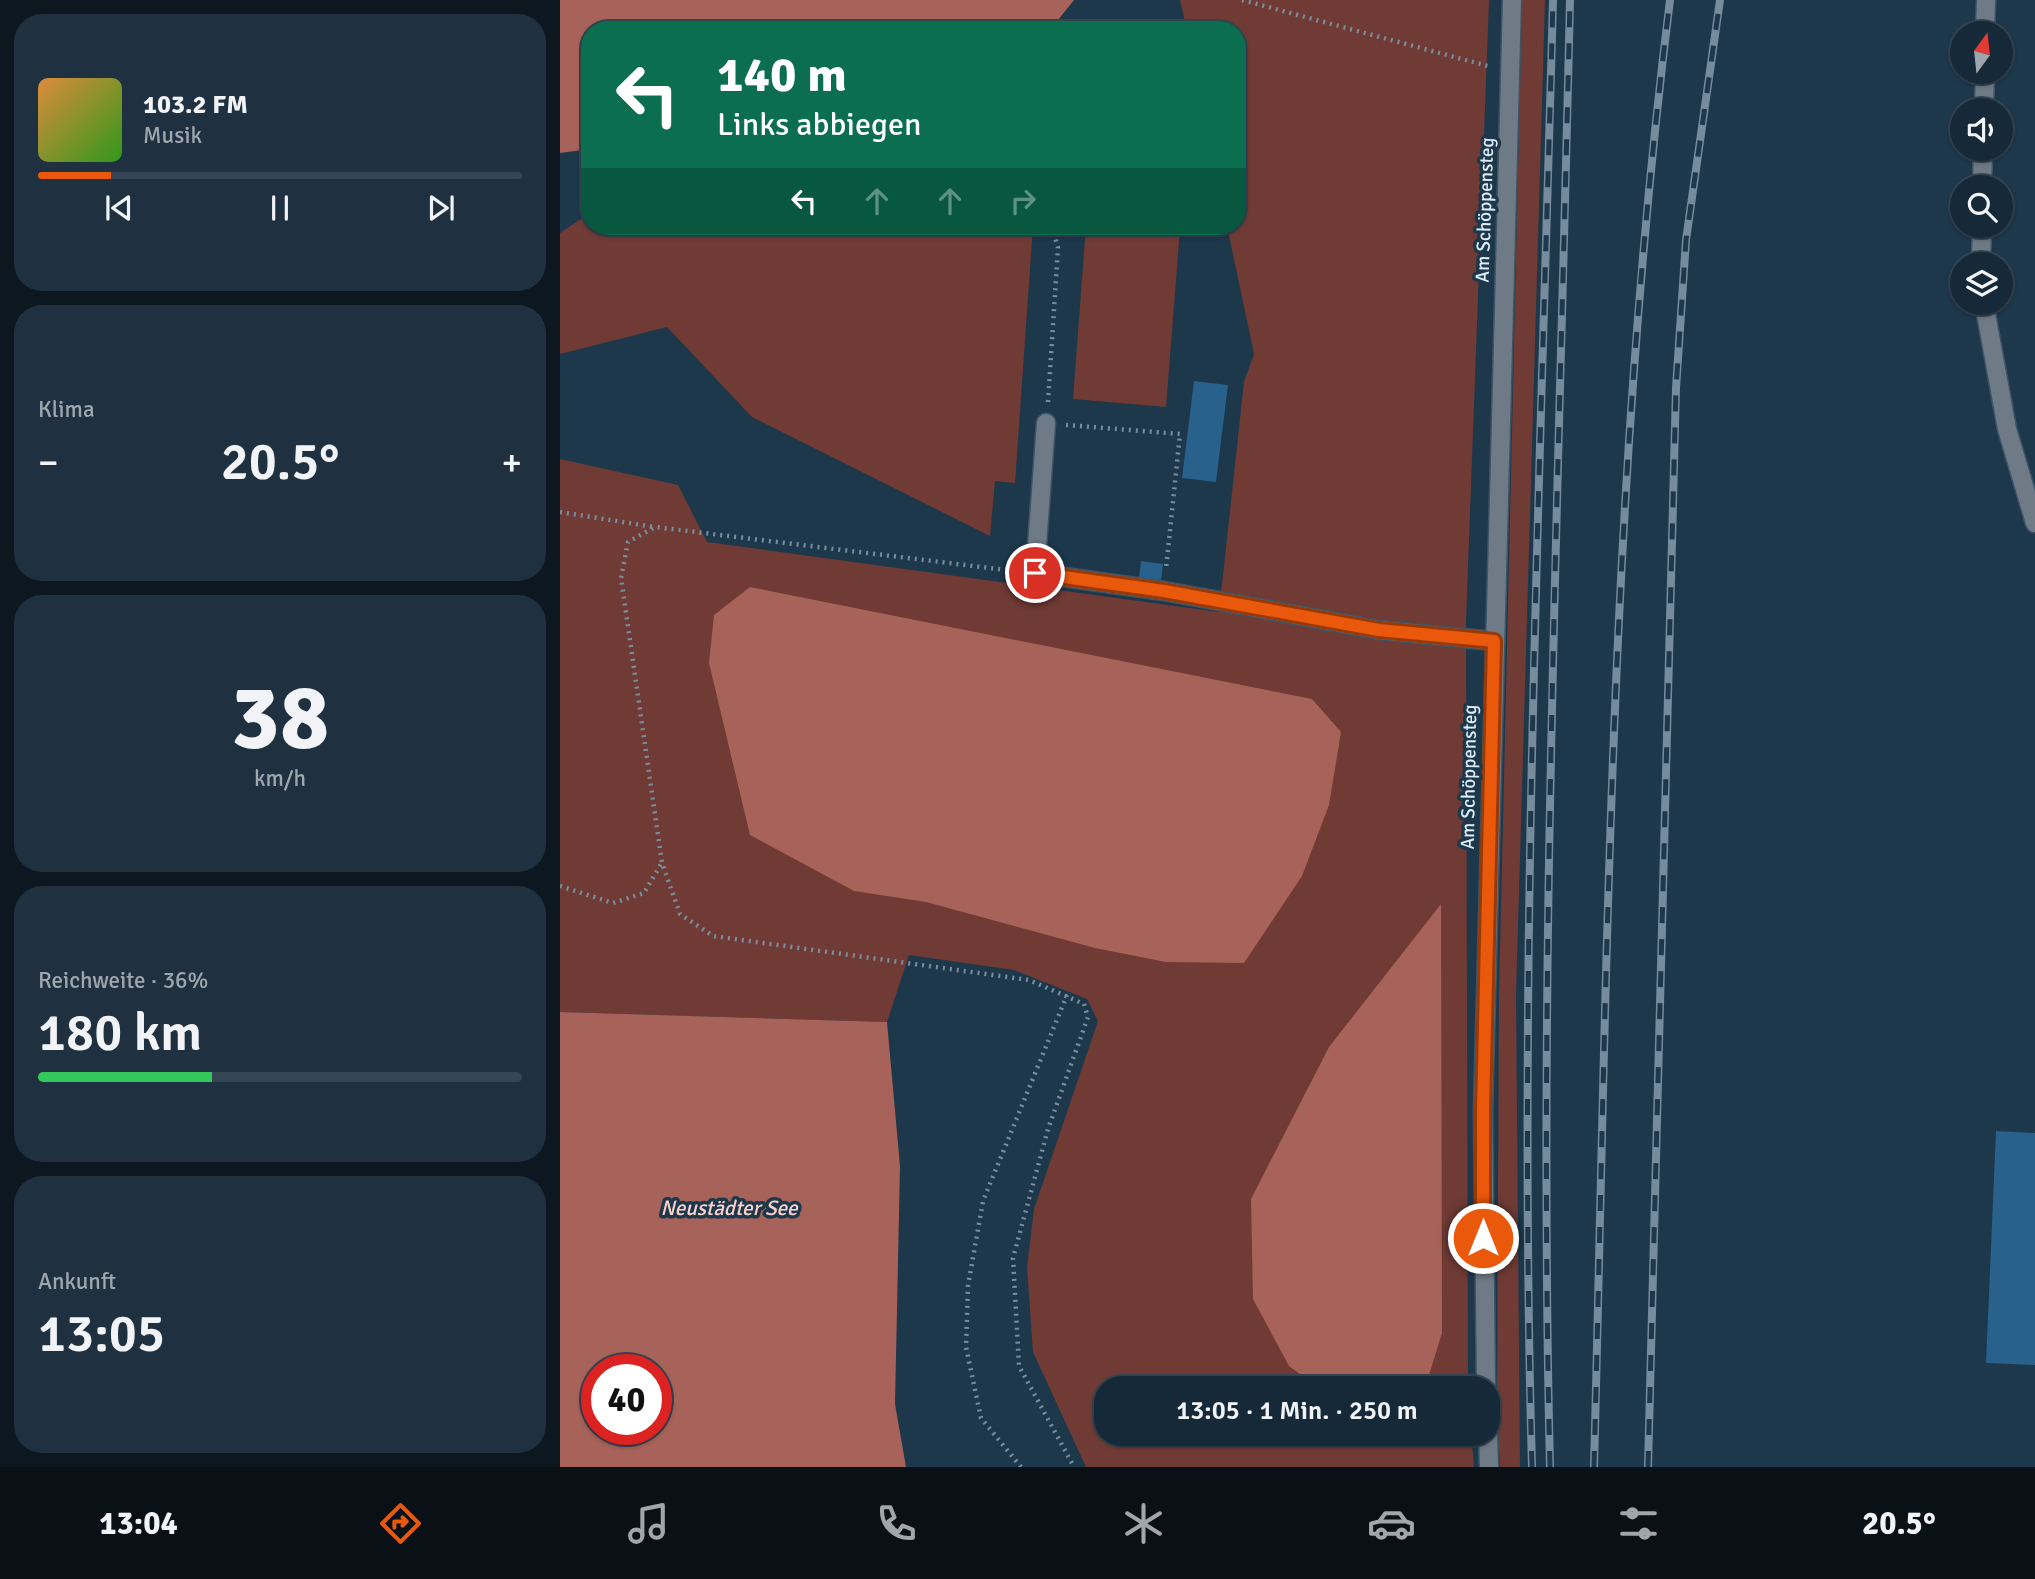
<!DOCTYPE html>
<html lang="de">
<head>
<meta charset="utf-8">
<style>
  :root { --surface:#162938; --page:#1f3140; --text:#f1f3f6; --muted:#9ea6ae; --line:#354553; --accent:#ea580c }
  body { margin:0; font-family:Signika,sans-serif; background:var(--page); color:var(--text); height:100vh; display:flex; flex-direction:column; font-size:26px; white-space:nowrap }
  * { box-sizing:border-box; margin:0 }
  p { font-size:23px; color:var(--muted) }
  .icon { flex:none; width:38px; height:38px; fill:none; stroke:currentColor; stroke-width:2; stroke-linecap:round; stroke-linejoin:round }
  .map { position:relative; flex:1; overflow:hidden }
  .details { display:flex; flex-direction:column; gap:14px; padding:14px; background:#0c171f; width:560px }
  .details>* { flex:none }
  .top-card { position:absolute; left:21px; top:21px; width:665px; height:214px; border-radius:28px; box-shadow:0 2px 5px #0004,0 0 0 2px var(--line); background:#0b6e4f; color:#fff; overflow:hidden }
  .needle { width:46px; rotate:15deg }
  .buttons { position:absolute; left:1390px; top:21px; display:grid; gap:14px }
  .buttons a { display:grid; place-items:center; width:63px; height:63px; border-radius:50%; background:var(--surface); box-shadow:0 2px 5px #0004,0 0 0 2px var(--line); font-size:35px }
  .speed { position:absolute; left:21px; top:1354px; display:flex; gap:14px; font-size:35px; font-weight:700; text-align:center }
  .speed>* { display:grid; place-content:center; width:91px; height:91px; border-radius:50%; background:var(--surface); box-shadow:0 2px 5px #0004,0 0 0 2px var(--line); line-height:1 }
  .speed .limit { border:10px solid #d22; background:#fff; color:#111 }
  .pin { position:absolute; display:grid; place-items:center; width:60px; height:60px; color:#fff; margin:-30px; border:4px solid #fff; border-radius:50%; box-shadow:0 2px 7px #0007 }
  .me { position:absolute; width:77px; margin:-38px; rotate:0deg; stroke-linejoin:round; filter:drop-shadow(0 0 5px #0008) }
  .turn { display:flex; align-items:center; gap:24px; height:147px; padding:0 21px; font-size:32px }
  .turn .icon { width:91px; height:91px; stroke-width:2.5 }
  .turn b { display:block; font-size:49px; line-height:60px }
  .lanes { display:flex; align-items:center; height:66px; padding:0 21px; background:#0003; justify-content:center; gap:35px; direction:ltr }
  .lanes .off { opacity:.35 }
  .big { font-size:52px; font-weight:600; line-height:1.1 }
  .details .tile { flex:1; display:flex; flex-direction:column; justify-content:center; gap:10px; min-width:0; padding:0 24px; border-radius:28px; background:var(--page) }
  .details .dial { align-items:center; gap:0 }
  .dial b { font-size:91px; line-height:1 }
  .song { display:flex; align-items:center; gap:21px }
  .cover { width:84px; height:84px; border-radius:10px; background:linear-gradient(135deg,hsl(30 70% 55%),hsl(110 70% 35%)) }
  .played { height:7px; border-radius:4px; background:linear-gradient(90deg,var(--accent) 15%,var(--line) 15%) }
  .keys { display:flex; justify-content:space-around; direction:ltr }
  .heat { display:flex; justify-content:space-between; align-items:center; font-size:38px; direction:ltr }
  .charge { height:10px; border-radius:5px; background:linear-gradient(90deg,#34c759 36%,var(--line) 0) }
  .trip { position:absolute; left:534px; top:1376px; width:406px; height:70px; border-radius:28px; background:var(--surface); box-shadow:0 2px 5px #0004,0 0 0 2px var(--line); font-weight:600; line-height:70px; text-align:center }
  .tab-bar { display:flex; height:112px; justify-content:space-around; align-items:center; background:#091016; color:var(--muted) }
  .tab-bar .icon { width:49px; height:49px }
  .tab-bar .selected { color:var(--accent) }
  .tab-bar b { font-size:32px; color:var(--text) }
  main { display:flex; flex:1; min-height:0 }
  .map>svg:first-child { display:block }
  .green { fill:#703b35 }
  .water { fill:#a76259; fill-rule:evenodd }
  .building { fill:#28618c }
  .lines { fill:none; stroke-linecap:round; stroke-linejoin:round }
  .minor-casing { stroke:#3c5467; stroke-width:21 }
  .path { stroke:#798e9f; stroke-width:4.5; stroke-dasharray:2 5; stroke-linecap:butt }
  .minor { stroke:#6e7a85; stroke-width:18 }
  .rail-casing { stroke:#768b9c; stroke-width:8 }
  .rail { stroke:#1d374b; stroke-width:5; stroke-dasharray:16; stroke-linecap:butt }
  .route-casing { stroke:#983908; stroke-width:18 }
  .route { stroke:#ea580c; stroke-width:12 }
  .labels { text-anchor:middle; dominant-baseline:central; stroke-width:7; stroke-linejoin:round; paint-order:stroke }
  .street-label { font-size:19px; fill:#deedfa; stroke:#1d374b }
  .water-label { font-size:21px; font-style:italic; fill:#fbd1cb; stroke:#1d374b }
</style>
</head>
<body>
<main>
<section class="details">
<div class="tile">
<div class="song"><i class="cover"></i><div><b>103.2 FM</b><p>Musik</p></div></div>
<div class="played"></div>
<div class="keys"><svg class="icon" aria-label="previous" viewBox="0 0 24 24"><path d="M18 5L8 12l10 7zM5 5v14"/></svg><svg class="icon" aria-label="pause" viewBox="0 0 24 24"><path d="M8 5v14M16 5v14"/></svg><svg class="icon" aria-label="next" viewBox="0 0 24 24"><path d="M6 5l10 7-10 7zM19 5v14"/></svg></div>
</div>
<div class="tile"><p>Klima</p>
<div class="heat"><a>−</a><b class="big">20.5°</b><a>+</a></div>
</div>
<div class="tile dial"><b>38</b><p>km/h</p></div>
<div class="tile"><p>Reichweite · 36%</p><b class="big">180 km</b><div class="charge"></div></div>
<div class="tile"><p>Ankunft</p><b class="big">13:05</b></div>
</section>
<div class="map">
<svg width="1475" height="1467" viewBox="0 0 1475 1467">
  <rect width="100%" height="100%" fill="#1d374b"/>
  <!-- green -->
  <g class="green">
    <path d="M620,0H929L906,620L908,1388H546V1433H911L914,1467H526L473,1352L467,1267L474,1209L538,1021L527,999L454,970L349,955L327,1022L0,1012V459L118,485L147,542L659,612L684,382L694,354L667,226H677V30H627Z"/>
    <path d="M962,0H985L956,994L960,1467H940L937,1407L939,993Z"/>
    <path d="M30,213V226H473L455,483L435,481L430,536L192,417L107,327L0,354V233Z"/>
    <path d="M526,226L620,229L606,407L513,399Z"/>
  </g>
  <!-- water -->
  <g class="water">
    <path d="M0,0H514L490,30H30V149L0,153Z"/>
    <path d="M190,587L752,699L781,732L769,805L742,876L684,963L606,962L535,948L366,902L294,891L190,835L149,663L154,615Z"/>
    <path d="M881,904L882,1333L865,1388H759L729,1366L693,1299L691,1199L769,1047Z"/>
    <path d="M0,1012L327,1022L340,1166L335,1404L346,1467H0ZM37,1370H96V1430H37Z"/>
  </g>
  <!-- building -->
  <g class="building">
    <path d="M634,381L668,385L656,482L622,478Z"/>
    <path d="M581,561L603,564L601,580L579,578Z"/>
    <path d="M1436,1131L1475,1133V1365L1426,1363Z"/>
  </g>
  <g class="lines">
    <defs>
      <g id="minor">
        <path d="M1425,33L1426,0"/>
        <path d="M1424,110L1425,72"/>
        <path d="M1422,187L1423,149"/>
        <path d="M1421,264L1422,226"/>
        <path d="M1424,303L1447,429L1475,523"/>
        <path d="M486,423L475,573L604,591L819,630L934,641"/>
        <path d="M926,1388L923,1110L952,0"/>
        <path d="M928,1431L929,1467"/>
      </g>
    </defs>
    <!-- minor casing -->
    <use href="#minor" class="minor-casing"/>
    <!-- path -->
    <g class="path">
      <path d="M682,0L928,66"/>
      <path d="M488,402L498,248L492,226"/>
      <path d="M506,425L620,434L606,569"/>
      <path d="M0,512L94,527"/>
      <path d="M454,571L95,527L68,542L61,578L102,863L120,914L153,936L469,980L524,1004L528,1017L488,1129L453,1258L459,1366L514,1467"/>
      <path d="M0,886L53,903L84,893L101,864"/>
      <path d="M461,1467L421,1418L406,1347L408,1286L423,1201L507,995"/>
    </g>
    <!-- minor -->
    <use href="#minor" class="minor"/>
    <defs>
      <g id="rail">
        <path d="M972,1467C958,978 980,489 993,0"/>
        <path d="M990,1467C978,978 999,489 1010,0"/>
        <path d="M1034,1467C1047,977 1049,487 1110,0"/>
        <path d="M1088,1467L1116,388L1126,240L1160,0"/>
      </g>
    </defs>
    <!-- rail casing -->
    <use href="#rail" class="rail-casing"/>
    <!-- rail -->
    <use href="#rail" class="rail"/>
  </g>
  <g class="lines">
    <defs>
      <path id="route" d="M475,573L604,591L819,630L934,641L923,1110V1238"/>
    </defs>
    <!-- route casing -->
    <use href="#route" class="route-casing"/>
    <!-- route -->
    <use href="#route" class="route"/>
  </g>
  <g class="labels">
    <!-- street labels -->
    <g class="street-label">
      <text transform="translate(925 210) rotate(-88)">Am Schöppensteg</text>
      <text transform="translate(909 777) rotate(-89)">Am Schöppensteg</text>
    </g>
    <!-- water labels -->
    <g class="water-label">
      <text x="169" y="1208">Neustädter See</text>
    </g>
  </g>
</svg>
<div class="buttons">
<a><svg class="needle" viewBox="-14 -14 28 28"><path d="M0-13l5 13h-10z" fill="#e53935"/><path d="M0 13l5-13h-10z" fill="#9ea6ae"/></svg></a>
<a><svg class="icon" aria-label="sound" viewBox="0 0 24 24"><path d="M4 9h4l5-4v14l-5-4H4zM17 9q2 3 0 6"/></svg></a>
<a><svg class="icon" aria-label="search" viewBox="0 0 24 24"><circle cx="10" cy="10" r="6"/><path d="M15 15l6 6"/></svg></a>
<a><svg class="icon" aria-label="layers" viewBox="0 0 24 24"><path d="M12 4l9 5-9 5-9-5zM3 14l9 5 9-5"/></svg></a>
</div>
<div class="speed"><div class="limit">40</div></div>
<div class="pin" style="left:475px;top:573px;background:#d93025"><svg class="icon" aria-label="arrive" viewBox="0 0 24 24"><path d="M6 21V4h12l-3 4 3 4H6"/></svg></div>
<svg class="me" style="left:923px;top:1238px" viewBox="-20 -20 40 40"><circle r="17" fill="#ea580c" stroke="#fff" stroke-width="3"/><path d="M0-11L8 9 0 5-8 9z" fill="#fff"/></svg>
<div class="trip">13:05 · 1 Min. · 250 m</div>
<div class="top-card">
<div class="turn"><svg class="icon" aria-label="left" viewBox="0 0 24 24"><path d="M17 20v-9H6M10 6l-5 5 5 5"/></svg><div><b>140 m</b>Links abbiegen</div></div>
<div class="lanes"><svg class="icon" aria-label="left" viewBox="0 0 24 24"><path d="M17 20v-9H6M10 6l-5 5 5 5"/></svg><svg class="icon off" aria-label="ahead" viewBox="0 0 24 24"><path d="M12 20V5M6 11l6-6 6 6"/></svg><svg class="icon off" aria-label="ahead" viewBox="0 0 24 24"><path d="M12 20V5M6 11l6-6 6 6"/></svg><svg class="icon off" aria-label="right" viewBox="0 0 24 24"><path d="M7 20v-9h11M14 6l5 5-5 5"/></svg></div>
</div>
</div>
</main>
<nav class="tab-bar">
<b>13:04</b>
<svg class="icon selected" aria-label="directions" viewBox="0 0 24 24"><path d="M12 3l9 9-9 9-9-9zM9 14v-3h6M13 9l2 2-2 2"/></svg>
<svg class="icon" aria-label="music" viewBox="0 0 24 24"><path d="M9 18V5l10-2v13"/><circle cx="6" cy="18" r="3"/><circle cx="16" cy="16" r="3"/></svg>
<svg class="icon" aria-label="phone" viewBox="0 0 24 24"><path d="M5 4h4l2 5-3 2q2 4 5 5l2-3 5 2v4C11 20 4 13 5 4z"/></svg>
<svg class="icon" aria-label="climate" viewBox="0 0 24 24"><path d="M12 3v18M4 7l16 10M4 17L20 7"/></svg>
<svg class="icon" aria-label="car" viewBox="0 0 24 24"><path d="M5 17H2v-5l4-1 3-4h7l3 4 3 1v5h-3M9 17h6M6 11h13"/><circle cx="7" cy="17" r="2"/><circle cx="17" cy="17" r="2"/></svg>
<svg class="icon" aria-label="filters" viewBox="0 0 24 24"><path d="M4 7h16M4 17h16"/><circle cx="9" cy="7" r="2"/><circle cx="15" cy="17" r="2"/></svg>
<b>20.5°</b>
</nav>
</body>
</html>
